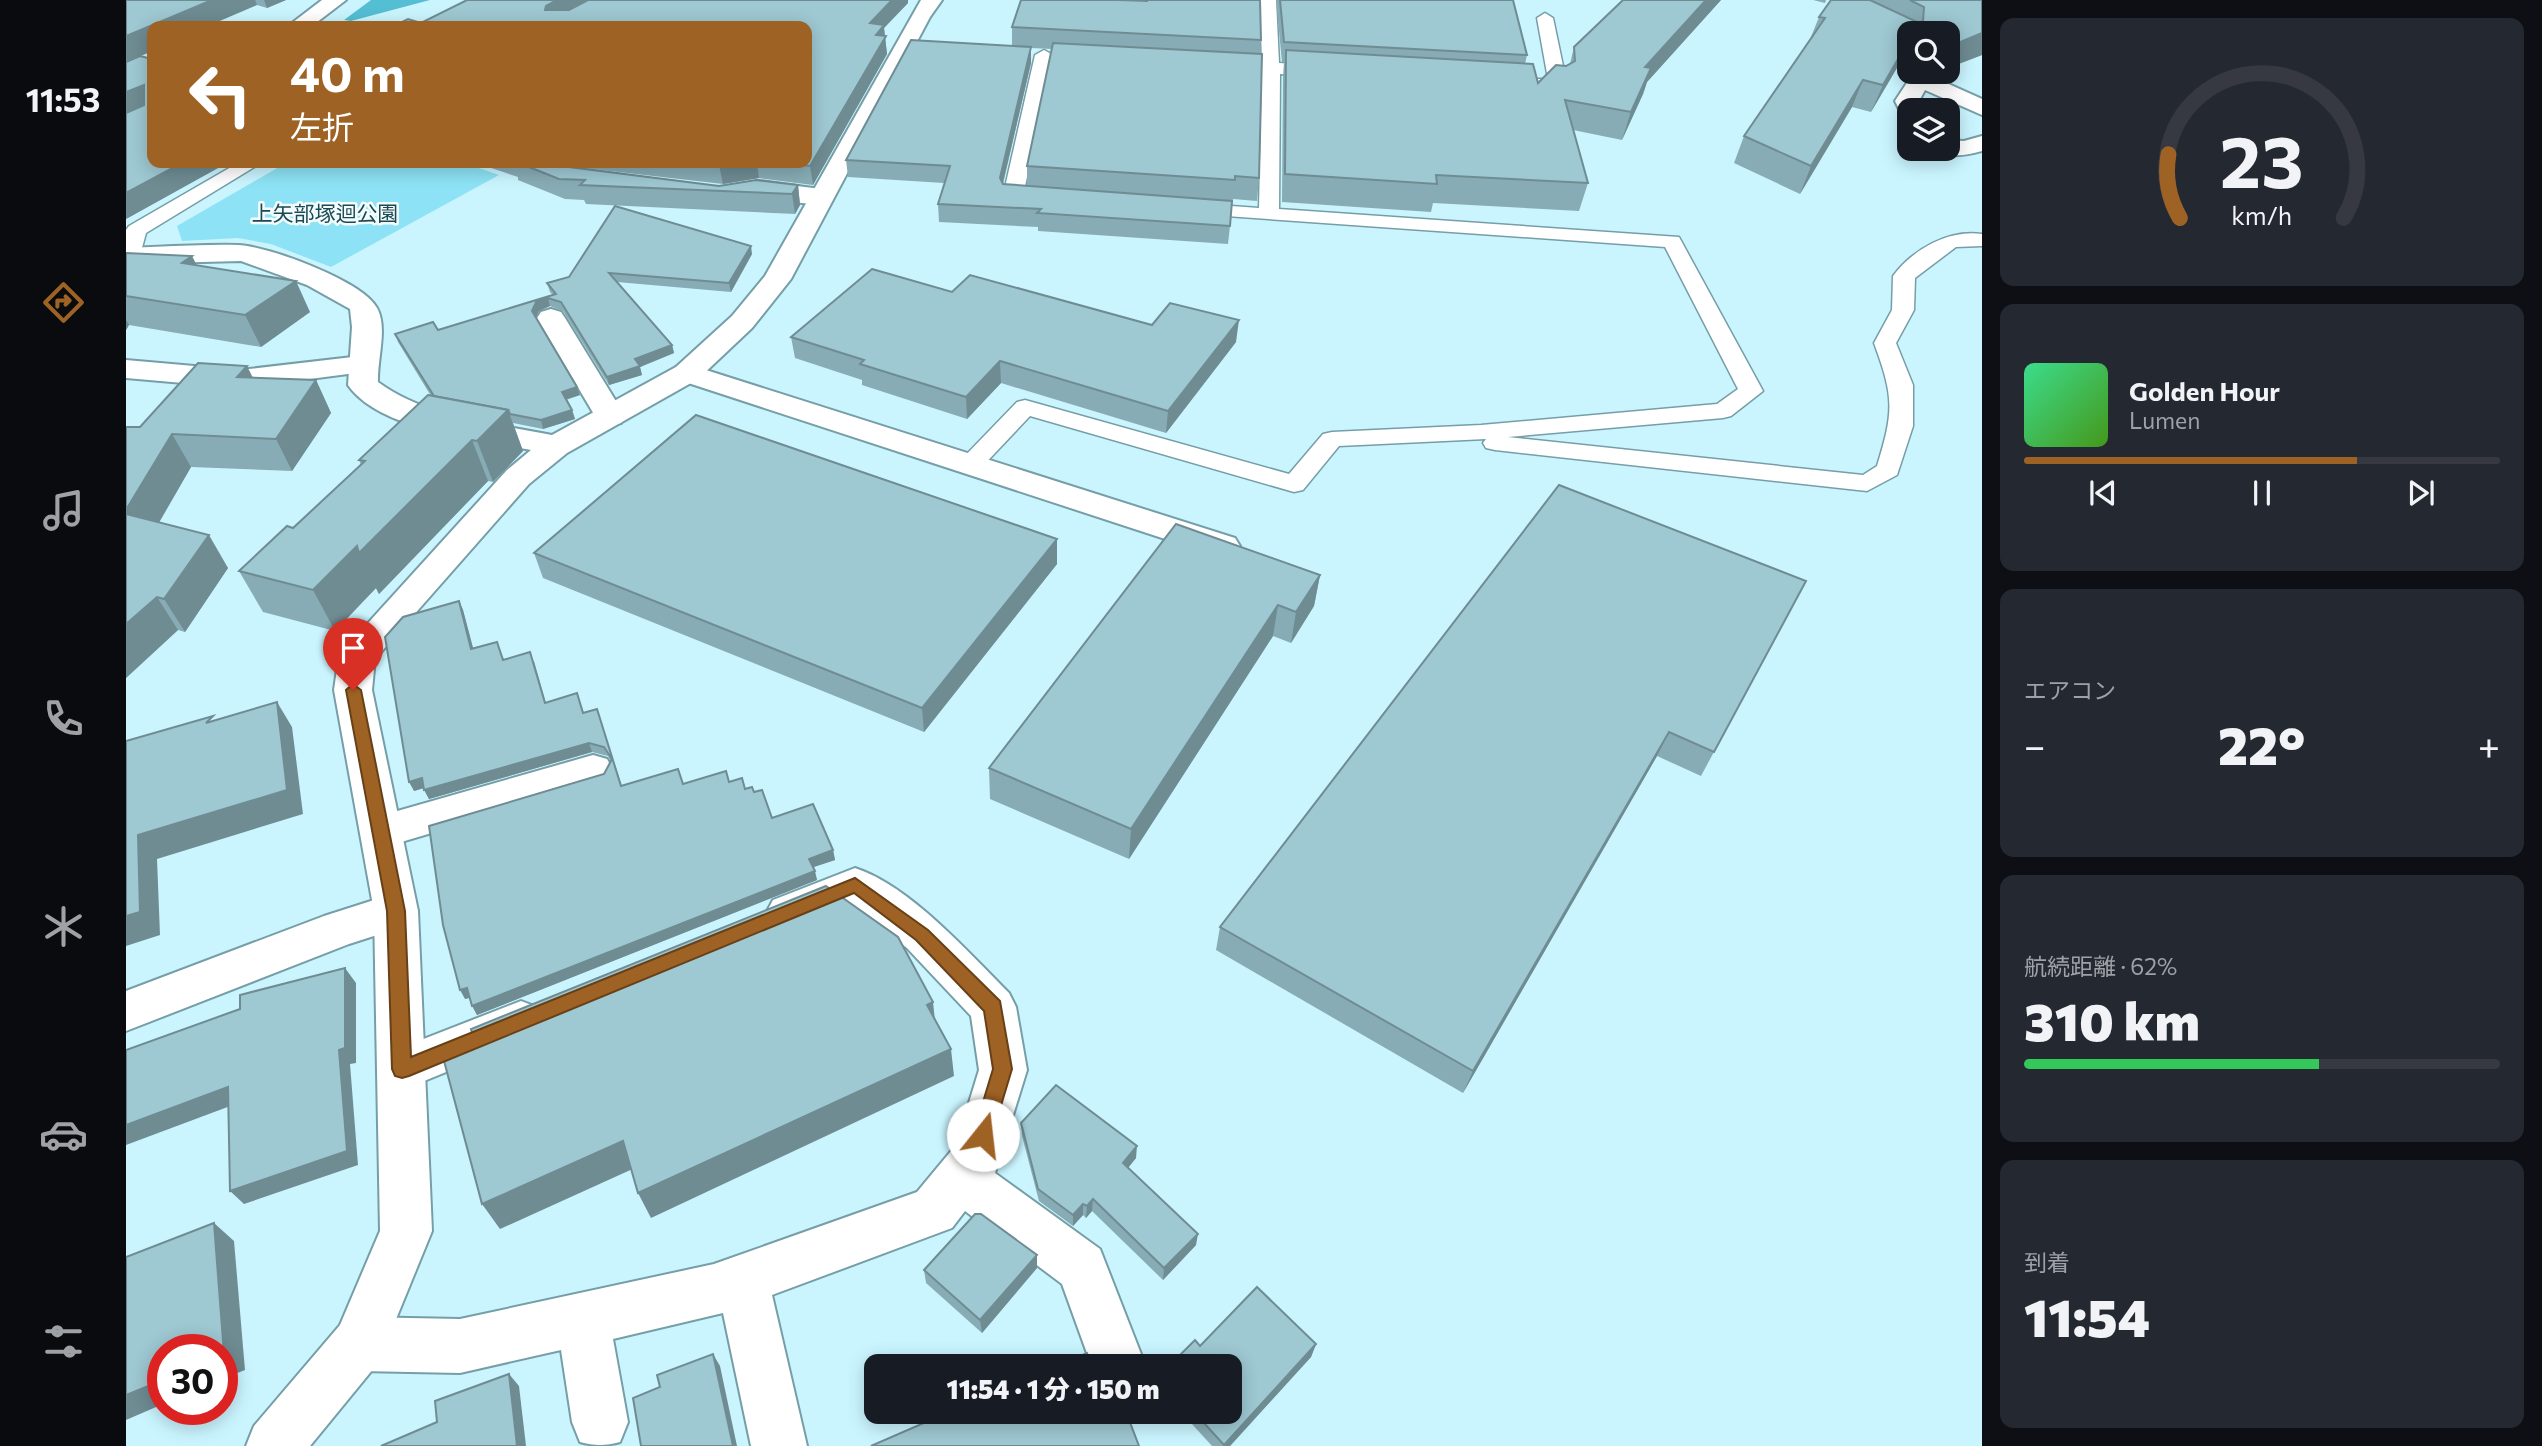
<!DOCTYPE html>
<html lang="ja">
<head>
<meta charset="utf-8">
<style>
  :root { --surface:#171b24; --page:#242831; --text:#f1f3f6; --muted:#9ea1a6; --line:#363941; --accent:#9e6224 }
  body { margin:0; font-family:Commissioner,"Noto Sans JP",sans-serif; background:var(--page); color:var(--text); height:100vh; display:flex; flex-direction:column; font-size:26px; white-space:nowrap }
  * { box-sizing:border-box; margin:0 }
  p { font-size:23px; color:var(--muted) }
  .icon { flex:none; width:38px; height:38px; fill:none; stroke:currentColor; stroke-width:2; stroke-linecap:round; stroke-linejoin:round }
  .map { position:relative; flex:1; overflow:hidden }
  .details { display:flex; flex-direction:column; gap:18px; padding:18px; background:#0d0f14; width:560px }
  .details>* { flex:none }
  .guide { position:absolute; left:21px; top:21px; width:665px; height:147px; border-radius:14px; box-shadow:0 4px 18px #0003; background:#9e6224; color:#fff; overflow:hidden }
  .controls { position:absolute; left:1771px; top:21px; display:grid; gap:14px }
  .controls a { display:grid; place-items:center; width:63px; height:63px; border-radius:14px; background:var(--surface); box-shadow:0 4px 18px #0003; font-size:35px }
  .speed { position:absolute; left:21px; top:1334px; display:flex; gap:14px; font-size:35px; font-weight:700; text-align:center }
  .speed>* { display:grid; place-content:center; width:91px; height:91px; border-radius:50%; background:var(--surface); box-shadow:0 4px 18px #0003; line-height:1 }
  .speed .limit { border:10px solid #d22; background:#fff; color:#111 }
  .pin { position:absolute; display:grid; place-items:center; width:60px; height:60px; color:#fff; margin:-72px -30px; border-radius:50% 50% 50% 0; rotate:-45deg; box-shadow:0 0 7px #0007 }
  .pin .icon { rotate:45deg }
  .me { position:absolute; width:77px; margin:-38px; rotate:16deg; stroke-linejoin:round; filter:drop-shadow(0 0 5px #0008) }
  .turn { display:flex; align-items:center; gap:24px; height:147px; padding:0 28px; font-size:32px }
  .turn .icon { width:91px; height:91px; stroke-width:2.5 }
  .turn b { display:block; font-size:49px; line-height:60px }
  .big { font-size:52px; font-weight:800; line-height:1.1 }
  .details .tile { flex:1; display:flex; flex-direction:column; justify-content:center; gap:10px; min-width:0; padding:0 24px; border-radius:14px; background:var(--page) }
  .details .dial { align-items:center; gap:0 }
  .dial svg { height:182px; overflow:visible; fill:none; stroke:var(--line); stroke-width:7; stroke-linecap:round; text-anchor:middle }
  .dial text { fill:var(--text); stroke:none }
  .song { display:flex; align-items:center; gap:21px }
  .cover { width:84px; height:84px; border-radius:10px; background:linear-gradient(135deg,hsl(150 70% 55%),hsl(100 70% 35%)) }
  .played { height:7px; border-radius:4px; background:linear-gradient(90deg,var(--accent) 70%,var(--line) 70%) }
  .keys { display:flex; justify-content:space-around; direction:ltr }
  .heat { display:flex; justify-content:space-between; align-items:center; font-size:38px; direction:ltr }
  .charge { height:10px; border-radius:5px; background:linear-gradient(90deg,#34c759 62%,var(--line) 0) }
  .trip { position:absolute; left:738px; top:1354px; width:378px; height:70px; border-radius:14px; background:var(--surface); box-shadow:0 4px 18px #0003; font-weight:800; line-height:70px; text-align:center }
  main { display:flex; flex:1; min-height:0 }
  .menu { display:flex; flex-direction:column; width:126px; justify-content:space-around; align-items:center; background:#090b0e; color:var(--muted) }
  .menu .icon { width:49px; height:49px }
  .menu .selected { color:var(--accent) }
  .menu b { font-size:32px; color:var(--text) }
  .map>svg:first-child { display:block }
  .green { fill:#8de3f5 }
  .water { fill:#54bed3 }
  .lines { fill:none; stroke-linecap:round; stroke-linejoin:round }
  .lane-casing { stroke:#769ea7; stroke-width:3 }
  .street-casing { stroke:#769ea7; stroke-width:4 }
  .secondary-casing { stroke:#769ea7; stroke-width:4 }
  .lane { fill:#fff; fill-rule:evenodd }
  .street { fill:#fff; fill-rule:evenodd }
  .secondary { fill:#fff; fill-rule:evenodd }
  .wall { fill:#88acb5; fill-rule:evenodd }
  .shaded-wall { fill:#6f8c93 }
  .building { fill:#9ec8d2; stroke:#6f8c93; stroke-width:2 }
  .route { fill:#9e6224; stroke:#674017; stroke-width:2 }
  .labels { text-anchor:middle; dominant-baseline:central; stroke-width:5; stroke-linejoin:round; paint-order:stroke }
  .far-park-label { font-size:21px; fill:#1a4952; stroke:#f3fbfd }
</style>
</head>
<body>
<main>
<nav class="menu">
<b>11:53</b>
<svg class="icon selected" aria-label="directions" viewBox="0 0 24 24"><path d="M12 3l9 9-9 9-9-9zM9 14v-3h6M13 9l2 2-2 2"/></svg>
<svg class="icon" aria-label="music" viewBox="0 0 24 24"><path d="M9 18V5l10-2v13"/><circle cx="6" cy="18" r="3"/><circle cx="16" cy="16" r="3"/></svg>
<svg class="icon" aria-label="phone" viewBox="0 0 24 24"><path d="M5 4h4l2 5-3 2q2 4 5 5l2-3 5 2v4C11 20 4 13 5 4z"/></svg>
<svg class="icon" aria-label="climate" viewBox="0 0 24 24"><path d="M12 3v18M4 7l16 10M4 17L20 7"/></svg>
<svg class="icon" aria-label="car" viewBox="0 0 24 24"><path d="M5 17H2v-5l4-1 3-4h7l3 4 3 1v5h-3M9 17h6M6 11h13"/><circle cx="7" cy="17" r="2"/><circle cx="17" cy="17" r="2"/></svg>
<svg class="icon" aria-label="filters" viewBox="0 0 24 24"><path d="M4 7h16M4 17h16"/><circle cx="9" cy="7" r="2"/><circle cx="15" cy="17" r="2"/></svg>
</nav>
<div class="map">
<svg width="1856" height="1446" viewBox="0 0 1856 1446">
  <rect width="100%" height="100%" fill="#caf5ff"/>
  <!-- green -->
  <path class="green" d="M160,163H338L373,175L205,267L145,244L112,238L56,241L51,226Z"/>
  <!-- water -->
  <path class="water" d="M245,0H304L225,21L218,20Z"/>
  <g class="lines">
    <defs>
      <g id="lane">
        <path d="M1134,0H1150L1153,63L1199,66L1208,71L1199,76L1154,74L1153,209L1553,237L1637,391L1605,416L1597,418L1382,437L1737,475L1751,466C1768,411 1768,397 1748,343L1766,310L1767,276C1787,249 1823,229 1856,234V246L1830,247L1789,278L1788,310L1770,343L1787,385V426L1771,475L1741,491L1369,450L1360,448L1357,443L1360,439L1213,446L1177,490L1168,492L904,416L852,471H834L831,466L834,461L891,402L899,400L1163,474L1197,434L1206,432L1355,425L1591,404L1612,389L1539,247L1057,213L1054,209L1057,205L1064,203L1133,208L1136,73L1095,70L1086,65L1095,60L1136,62Z"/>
        <path d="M1419,13L1427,18L1441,85C1432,93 1409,92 1400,84L1409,79H1422L1411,18Z"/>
        <path d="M918,50L927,55L898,191L920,194L923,198C914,208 886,205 877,196L909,55Z"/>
        <path d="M112,163H135L20,233L13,259L0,260V230L3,226Z"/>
      </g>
      <g id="street">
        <path d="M1788,72H1810L1807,77L1856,99V115L1799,90L1793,101L1796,110H1783V117L1776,115L1769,101Z"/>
        <path d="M1856,136V151C1842,155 1822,159 1811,149H1822V140L1838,141Z"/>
        <path d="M633,181L695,189L704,192L708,197L704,202L695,205L611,196L607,191L611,186Z"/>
        <path d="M425,309L435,312L439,318L499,416L495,423L484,425L473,423L469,416L411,318L415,312Z"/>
        <path d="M235,356L245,359L250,365L245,371L114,388L0,378V360L114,370Z"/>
        <path d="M561,364L1109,538L1114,546L1109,554L1097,557L1085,554L550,379L546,373L550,367Z"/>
        <path d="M467,755L481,759L487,770L481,781L255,848L240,844L234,832L240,820Z"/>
        <path d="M729,868C784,886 842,952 883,993L890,1007L901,1070L869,1173L974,1249L1020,1367H966L936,1284L839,1211L826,1228L646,1295L681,1446H625L597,1313L487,1339L502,1422L494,1442C480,1446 468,1446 454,1442L446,1422L435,1350L334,1373L233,1371L214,1363L206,1344L214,1325L233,1317L334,1319L588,1264L791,1192L830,1145L853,1070L845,1016L781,948L725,906L662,931L647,926L640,913L647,900Z"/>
        <path d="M270,893L285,898L292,911L285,924L223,944L0,1031V991L198,916Z"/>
        <path d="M395,1001L411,1007L418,1021L411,1035L276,1090L259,1084L252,1069L259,1054Z"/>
      </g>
      <g id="secondary">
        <path d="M196,0H220L186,26H162Z"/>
        <path d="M795,0H816L804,17L665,279L626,328L572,379L441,453L403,484L249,659L246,690L292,911L306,1231L252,1363L184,1446H120L128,1426L214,1325L254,1231L248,911L208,690L213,655L381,470L405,450C353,439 254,431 222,385L226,327L224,309L181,285L115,261L0,264V248C37,247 75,244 112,245C142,246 237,281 251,308C262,328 251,359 252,382C301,418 367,423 426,435L550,367L606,316L639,276Z"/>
      </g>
    </defs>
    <!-- lane casing -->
    <use href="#lane" class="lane-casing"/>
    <!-- street casing -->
    <use href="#street" class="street-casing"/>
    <!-- secondary casing -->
    <use href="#secondary" class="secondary-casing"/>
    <!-- lane -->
    <use href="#lane" class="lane"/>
    <!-- street -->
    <use href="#street" class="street"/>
    <!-- secondary -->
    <use href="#secondary" class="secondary"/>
  </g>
  <!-- wall -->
  <g class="wall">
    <path d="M0,0H160L141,8L131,5L26,26V51L15,56L26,163H101L0,219Z"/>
    <path d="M1150,0H1387L1401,55L1399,64L1412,83L1444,64L1448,47L1497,0H1595L1521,82L1517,94L1496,140L1447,130L1462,183L1453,211L1307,203L1305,212L1156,202L1157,77L1158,62H1156Z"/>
    <path d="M1687,0H1700L1699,3Z"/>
    <path d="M1705,0H1856V55L1822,68V33H1783V65L1775,61L1745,112L1726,107L1674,194L1608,163L1618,136L1683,42L1693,17Z"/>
    <path d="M782,3L758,28L761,54L687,185L633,178L597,184L458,168L593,186L672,185L674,205L669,214L460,204L458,200L439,199L392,180V177L350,163H681L295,23Z"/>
    <path d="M886,27L1135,40L1134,54L1133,178L1131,201L1107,199L1102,244L912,231V227L813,222L812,204L818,183L722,177L720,160L886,46ZM905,48L926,49L901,166V186L877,184L905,63Z"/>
    <path d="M0,253L71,266L184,312L135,347L3,325L0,330Z"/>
    <path d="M626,254L605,292L491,282L546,345L548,353L514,367L516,375L483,385L437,311L424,306L413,311L410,317L454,395L440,400L446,410L449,419L417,429L387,423L397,451L367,482L362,481L253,594L250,588L209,631L137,612L113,571L167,528L235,465L233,460L305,396L272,342L269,334L312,330L427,295L424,292L421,283L443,277Z"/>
    <path d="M826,292L1026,325L1110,342L1040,433L875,383L841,419L736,385V380L669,358L665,337Z"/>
    <path d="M127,378L190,380L205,413L166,471L65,467L33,522L102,568L59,632L52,630L0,678L14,427Z"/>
    <path d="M931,539V564L798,732L417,578L408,553Z"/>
    <path d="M1194,575L1188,606L1165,643L1147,636L1003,859L864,799L863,768Z"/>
    <path d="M1680,581L1575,776L1531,756L1337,1093L1090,950L1094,927Z"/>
    <path d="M333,601L337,610L347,649L371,642L378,660L408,661L420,703L451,693L458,713L471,709L496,786L603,782L628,792L646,818L707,850L709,860L687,867L691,880L351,1015L344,998L339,999L478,774L485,762L482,756L466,752L303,799L298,788L288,791Z"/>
    <path d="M895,1123L1010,1158L1002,1168L1070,1245L1037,1280L966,1211L960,1218L957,1215L947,1226L913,1201L896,1136Z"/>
    <path d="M911,1268L856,1333L800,1283L798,1270Z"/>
    <path d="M1190,1344L1185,1357L1104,1446H1086L1055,1412H1104L1074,1346Z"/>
  </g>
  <!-- shaded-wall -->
  <g class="shaded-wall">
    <path d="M86,0H129L131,5L82,26H26V51L0,62V36Z"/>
    <path d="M138,0H160L141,8Z"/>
    <path d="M431,0H468L425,24L419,10L420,6Z"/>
    <path d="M766,0H782V3L758,28L761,54L687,185L684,166L744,23Z"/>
    <path d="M1580,0H1595L1521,82L1517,94L1496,140L1519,67Z"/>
    <path d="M1856,33V55L1822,68V52L1825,46Z"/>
    <path d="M1783,40L1775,61L1745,112L1757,85Z"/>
    <path d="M905,47V63L874,195V178Z"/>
    <path d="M1737,80L1726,107L1674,194L1685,166Z"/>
    <path d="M18,85L26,103L0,114V92Z"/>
    <path d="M56,163H101L0,219V193Z"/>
    <path d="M438,163H457L458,168L448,172Z"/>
    <path d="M606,163H631L633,178L597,184L593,165Z"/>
    <path d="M672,185L674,205L669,214L666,194Z"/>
    <path d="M625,246L626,254L605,292L603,283Z"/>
    <path d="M66,256L82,287L56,263Z"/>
    <path d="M170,281L184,312L135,347L119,315Z"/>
    <path d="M422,298L424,306L413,311L409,319L406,311L410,302Z"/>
    <path d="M0,320L3,325L0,330Z"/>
    <path d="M1113,320L1110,342L1040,433L1042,411Z"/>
    <path d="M546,345L548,353L514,367L516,375L483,385L481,377L509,359Z"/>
    <path d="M874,361L875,383L841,419L840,397Z"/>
    <path d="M121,366L137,398L111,377Z"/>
    <path d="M190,380L205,413L166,471L150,439Z"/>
    <path d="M451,387L454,395L438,400L436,392Z"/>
    <path d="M382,410L397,451L367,482L351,441Z"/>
    <path d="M446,410L449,419L417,429L415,420Z"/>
    <path d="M46,434L65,467L19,547L0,517V510Z"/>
    <path d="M346,440L362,481L253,594L250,588L209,631L187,590L231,546Z"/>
    <path d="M83,535L102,568L59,632L38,599Z"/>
    <path d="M931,539V564L798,732L796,708Z"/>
    <path d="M1194,575L1188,606L1165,643L1170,612Z"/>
    <path d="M31,597L52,630L0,678V624Z"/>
    <path d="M333,601L337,610L350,659L345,649Z"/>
    <path d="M1152,605L1147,636L1003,859L1005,829Z"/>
    <path d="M151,702L166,727L177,814L31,859L34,935L0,946V916L12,835Z"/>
    <path d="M1543,732L1531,756L1337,1093L1347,1071Z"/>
    <path d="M463,743L466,752L303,799L298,790Z"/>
    <path d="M296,778L301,787L288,791L283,782Z"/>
    <path d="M707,850L709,860L685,868L683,859Z"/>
    <path d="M689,871L691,880L351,1015L346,1006Z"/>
    <path d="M219,968L230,983V1063L224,1064L232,1165L118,1204L104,1191L213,1050Z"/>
    <path d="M341,988L346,997L339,999L334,990Z"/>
    <path d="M807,1002L810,1030L801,1005Z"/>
    <path d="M825,1049L828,1076L525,1218L512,1193Z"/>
    <path d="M102,1087L115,1102L0,1145V1125Z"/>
    <path d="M497,1141L511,1167L374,1229L356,1204Z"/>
    <path d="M1011,1146L1010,1158L996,1175L997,1163Z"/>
    <path d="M967,1199L966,1211L960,1218L961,1206Z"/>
    <path d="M957,1204V1215L947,1226V1215Z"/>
    <path d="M88,1223L108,1241L119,1370L96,1379V1355Z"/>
    <path d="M1072,1234L1070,1245L1037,1280L1038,1268Z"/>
    <path d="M911,1255V1268L856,1333L854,1320Z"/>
    <path d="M1190,1344L1185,1357L1104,1446H1098Z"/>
    <path d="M587,1354L594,1366L611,1446H607Z"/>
    <path d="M383,1374L393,1386L400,1446H391Z"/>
    <path d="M37,1380V1404L0,1420V1395Z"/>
  </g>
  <!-- building -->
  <g class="building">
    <path d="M0,0H86L0,36Z"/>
    <path d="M341,0H431L420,6L419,10H443L462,0H766L744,23L758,25L750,35L760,36L684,166L661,163H681V26H268L282,19L295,23Z"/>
    <path d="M895,0H993L1021,1V0H1134L1135,40L886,27Z"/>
    <path d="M1154,0H1387L1401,55L1158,42Z"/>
    <path d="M1497,0H1580L1519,67L1525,68L1505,112L1439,100L1462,183L1310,175L1311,184L1159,174L1160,50L1407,64L1412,83L1430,65L1440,66L1449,61L1448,47Z"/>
    <path d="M1705,0H1744L1793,23L1797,21L1798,7L1784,0H1856V33L1825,46L1822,45V33H1783V40L1757,85L1737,80L1685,166L1618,136L1699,18L1693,17Z"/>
    <path d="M785,40L905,47L874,178L877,184L1106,201L1104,226L911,213L915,209L812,204L824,166L720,160Z"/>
    <path d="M927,43L1136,54L1133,178L1109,176V180L901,166Z"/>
    <path d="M14,56L26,59V163H56L0,193V113L18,105V85L0,92V62Z"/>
    <path d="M393,163H440L443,167L593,186L630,180L672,185L666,194L454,185L459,180L433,179Z"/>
    <path d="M576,163H606L593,165Z"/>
    <path d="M489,206L625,246L603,283L483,273L546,345L509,359L514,366L481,377L435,302L422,298L410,302L406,311L451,387L436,392L446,410L415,420L384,414L382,410L308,396L269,334L307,322L312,330L430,294L421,283L443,277Z"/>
    <path d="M0,253L66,256L56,263L170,281L119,315L0,296Z"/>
    <path d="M746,269L826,292L844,275L1026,325L1044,303L1113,320L1042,411L874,361L840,397L734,364L738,360L665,337Z"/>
    <path d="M72,363L121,366L111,377L190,380L150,439L46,434L0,510V427H14Z"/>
    <path d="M302,395L382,410L351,441L346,440L233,553L231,546L187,590L113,571L161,526L167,528L239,461L233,460Z"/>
    <path d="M570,415L931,539L796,708L408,553Z"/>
    <path d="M1433,485L1680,581L1588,752L1543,732L1347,1071L1094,927Z"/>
    <path d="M0,514L83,535L38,599L31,597L0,624Z"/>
    <path d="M1050,524L1194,575L1170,612L1152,605L1005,829L863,768Z"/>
    <path d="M333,601L345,649L371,642L377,660L404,652L419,703L451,693L457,713L471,709L495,786L552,769L557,784L600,771L603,782L616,778L619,789L626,787L628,792L636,790L646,818L687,804L707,850L683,859L689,871L346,1006L341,988L334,990L317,925L303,826L478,774L486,759L478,747L463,743L298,790L296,778L283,782L259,637L277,617Z"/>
    <path d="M151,702L161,790L12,835L14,912L0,916V741L87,716L80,723Z"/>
    <path d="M700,886L772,937L807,1002L801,1005L825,1049L512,1193L497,1141L356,1204L317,1057L349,1044L345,1029Z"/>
    <path d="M219,968V1048L213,1050L221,1151L104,1191L102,1087L0,1125V1050L114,1009V995Z"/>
    <path d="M930,1085L1011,1146L997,1163L1072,1234L1038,1268L967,1199L961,1206L957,1204L947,1215L912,1189L895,1123Z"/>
    <path d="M849,1214H855L911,1255L854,1320L798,1270Z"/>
    <path d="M88,1223L98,1354L96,1355V1349H37V1380L0,1395V1257Z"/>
    <path d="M1131,1287L1190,1344L1098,1445L1068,1412H1104V1367H1042L1069,1340L1074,1346Z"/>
    <path d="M961,1353L966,1367H928Z"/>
    <path d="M587,1354L607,1446H515L507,1398L534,1387L531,1375Z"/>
    <path d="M383,1374L391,1446H255L311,1422L309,1401Z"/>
    <path d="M823,1412H985L989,1420L997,1412H1000L1013,1446H745Z"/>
  </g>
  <!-- route -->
  <path class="route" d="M227,684L235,690L279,911L285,1057L729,878L802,930L874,1001L886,1069L864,1142L857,1145L850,1142L847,1135L867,1069L858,1011L790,940L728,893L283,1076L276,1078L269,1076L266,1069L261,911L220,690Z"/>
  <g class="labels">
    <!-- far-park labels -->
    <g class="far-park-label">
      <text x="199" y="212">上矢部塚迴公園</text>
    </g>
  </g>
</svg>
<div class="controls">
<a><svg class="icon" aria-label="search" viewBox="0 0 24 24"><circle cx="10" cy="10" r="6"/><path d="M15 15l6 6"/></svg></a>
<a><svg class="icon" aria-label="layers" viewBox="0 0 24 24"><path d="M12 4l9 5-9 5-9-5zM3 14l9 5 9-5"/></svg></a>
</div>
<div class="speed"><div class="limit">30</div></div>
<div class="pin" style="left:227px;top:690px;background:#d93025"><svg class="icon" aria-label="arrive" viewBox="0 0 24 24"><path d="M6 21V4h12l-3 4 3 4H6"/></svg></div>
<svg class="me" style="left:857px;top:1135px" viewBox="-20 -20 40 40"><circle r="19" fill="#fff"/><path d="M0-13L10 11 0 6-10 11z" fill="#9e6224"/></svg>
<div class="trip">11:54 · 1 分 · 150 m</div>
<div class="guide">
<div class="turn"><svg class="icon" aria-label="left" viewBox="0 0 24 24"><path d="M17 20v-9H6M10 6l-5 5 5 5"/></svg><div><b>40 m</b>左折</div></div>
</div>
</div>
<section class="details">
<div class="tile dial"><svg viewBox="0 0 100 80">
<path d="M14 69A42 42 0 1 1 86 69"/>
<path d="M14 69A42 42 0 0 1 9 41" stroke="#9e6224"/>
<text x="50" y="56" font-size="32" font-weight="700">23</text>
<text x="50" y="72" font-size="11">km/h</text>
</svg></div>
<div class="tile">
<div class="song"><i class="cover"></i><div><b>Golden Hour</b><p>Lumen</p></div></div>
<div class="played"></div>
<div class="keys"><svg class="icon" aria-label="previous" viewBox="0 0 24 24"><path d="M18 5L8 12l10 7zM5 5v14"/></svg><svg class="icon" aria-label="pause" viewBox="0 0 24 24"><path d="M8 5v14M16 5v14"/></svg><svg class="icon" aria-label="next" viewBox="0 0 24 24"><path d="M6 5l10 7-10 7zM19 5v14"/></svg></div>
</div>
<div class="tile"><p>エアコン</p>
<div class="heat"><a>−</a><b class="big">22°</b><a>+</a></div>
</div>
<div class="tile"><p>航続距離 · 62%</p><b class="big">310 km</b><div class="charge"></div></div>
<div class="tile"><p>到着</p><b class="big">11:54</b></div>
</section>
</main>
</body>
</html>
